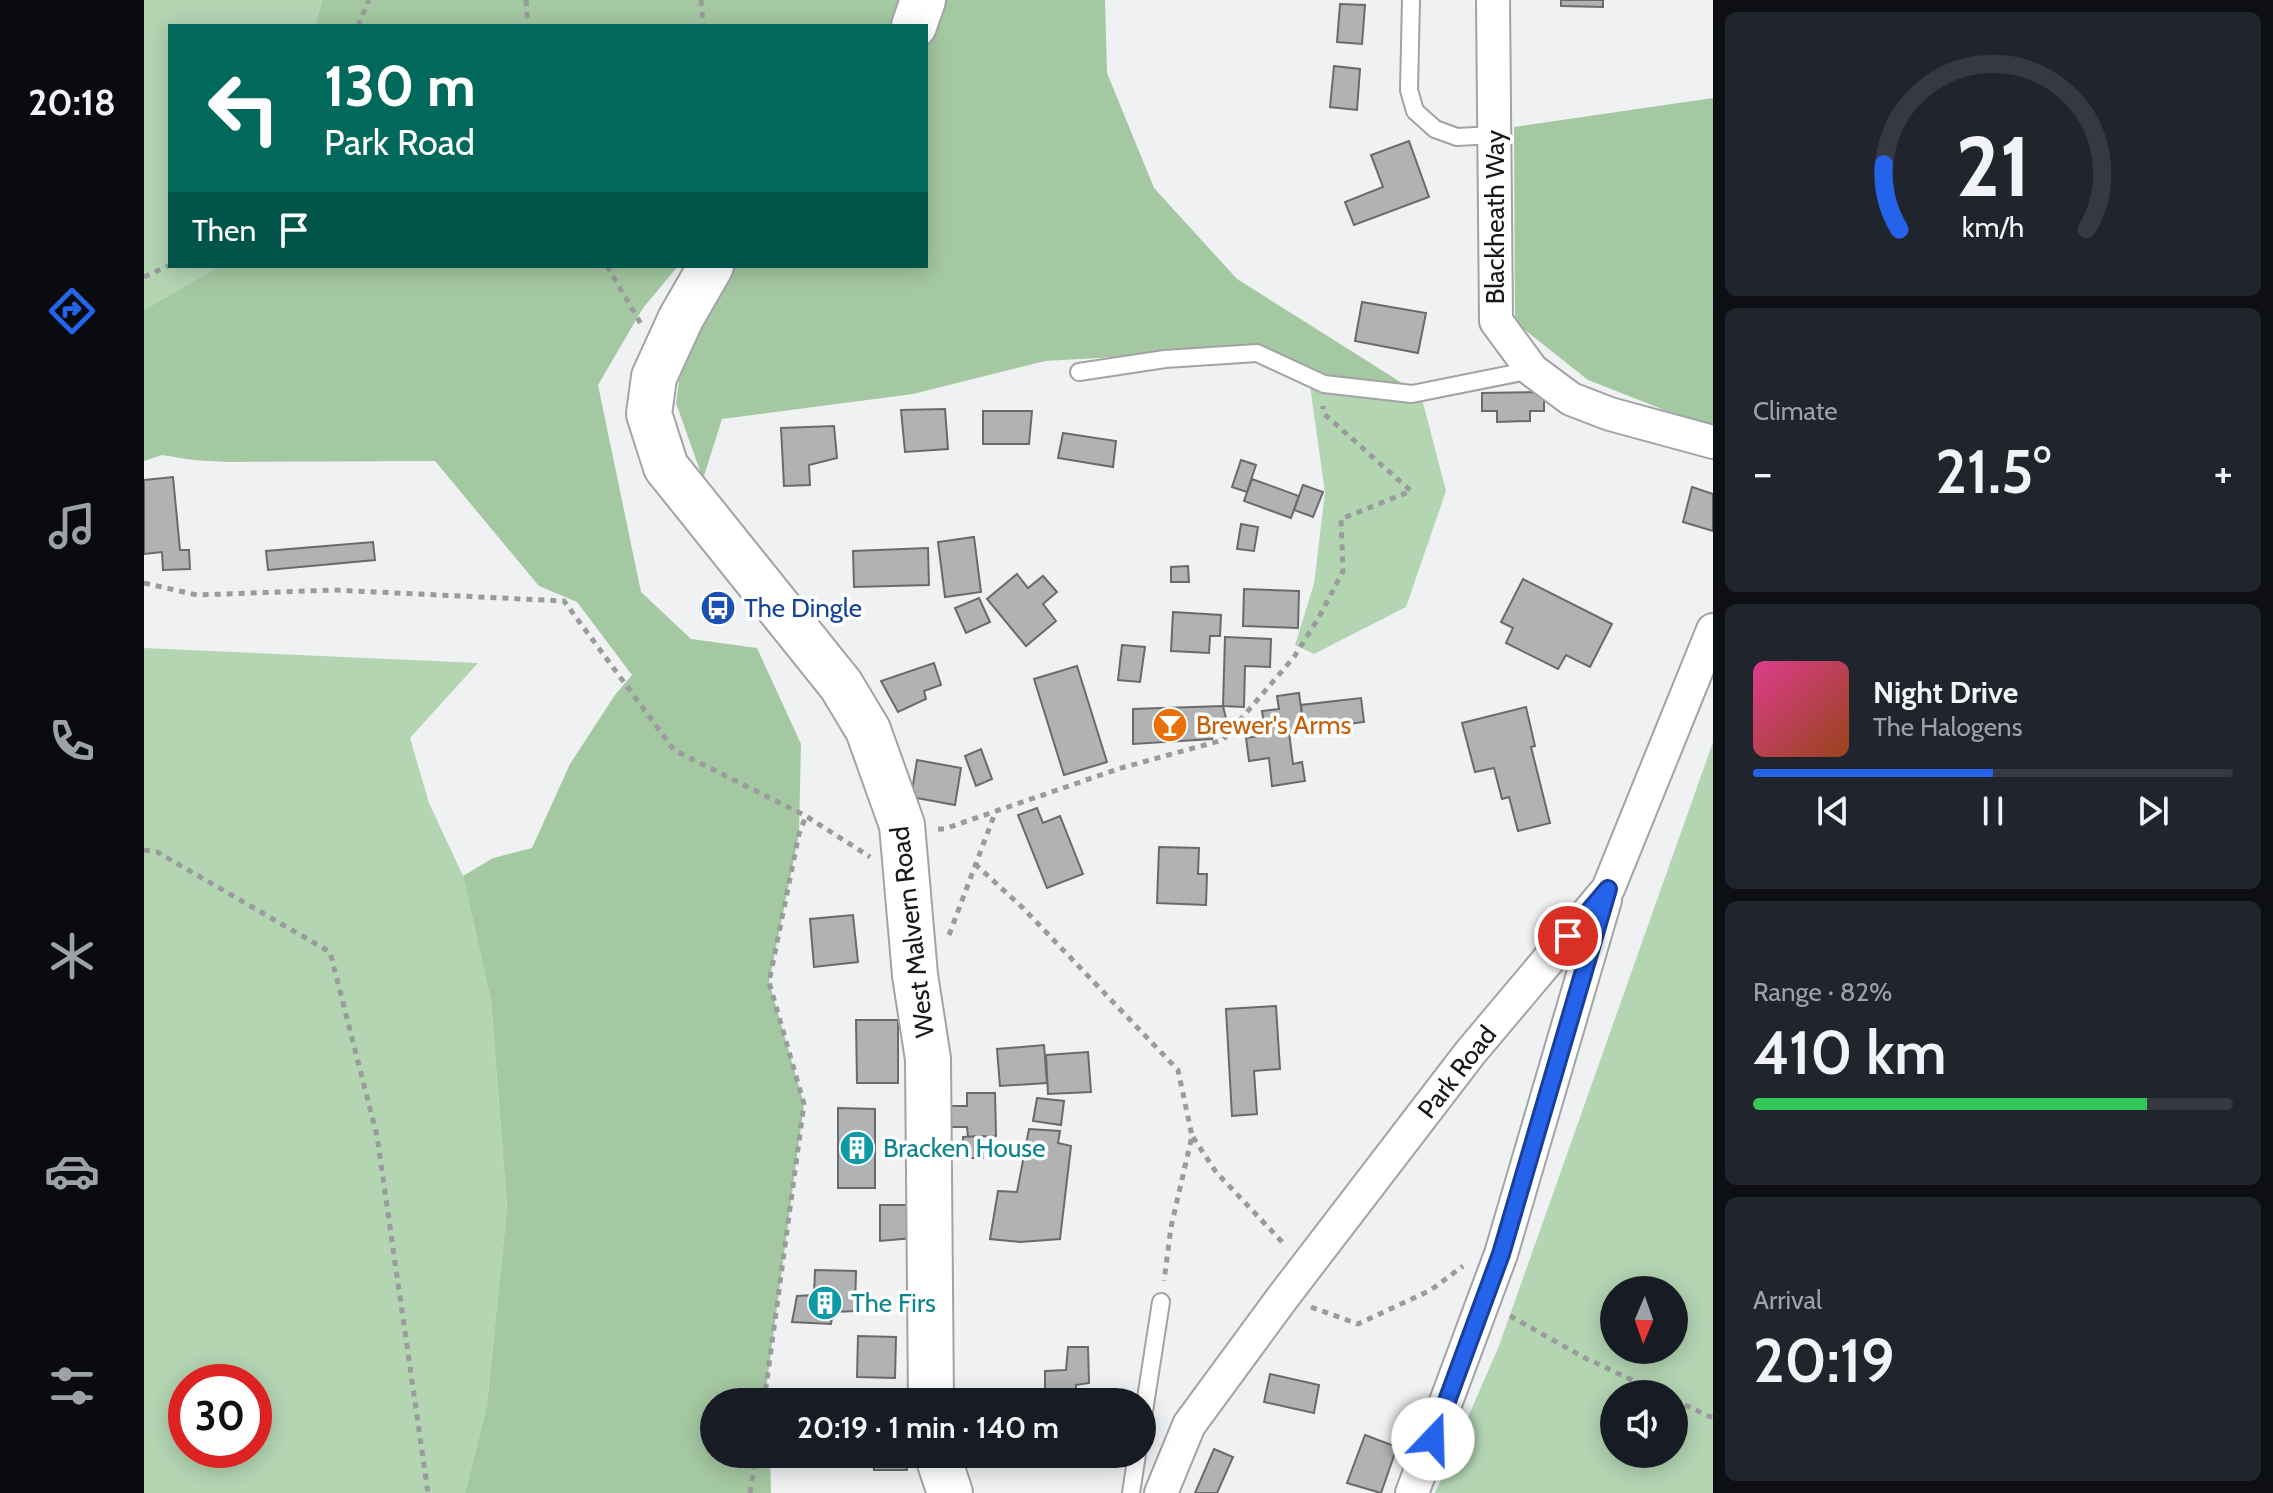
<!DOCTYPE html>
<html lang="en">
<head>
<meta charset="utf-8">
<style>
  :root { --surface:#171b24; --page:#20242c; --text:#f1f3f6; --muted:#9ea1a6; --line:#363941; --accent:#2563eb }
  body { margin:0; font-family:Cabin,sans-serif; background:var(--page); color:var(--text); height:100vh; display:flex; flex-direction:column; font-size:30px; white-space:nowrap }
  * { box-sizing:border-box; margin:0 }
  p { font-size:26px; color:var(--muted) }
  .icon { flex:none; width:44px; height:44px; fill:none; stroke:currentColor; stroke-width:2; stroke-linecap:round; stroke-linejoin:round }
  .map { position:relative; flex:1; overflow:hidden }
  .panel { display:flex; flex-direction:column; gap:12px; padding:12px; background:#0d0f14; width:560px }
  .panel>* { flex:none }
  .banner { position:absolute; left:24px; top:24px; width:760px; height:244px; border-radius:0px; box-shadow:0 4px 20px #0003; background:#00695c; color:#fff; overflow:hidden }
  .needle { width:52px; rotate:182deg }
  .controls { position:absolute; left:1456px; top:1276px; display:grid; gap:16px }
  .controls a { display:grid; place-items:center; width:88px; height:88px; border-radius:50%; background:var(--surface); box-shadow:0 4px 20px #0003; font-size:40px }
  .speed { position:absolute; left:24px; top:1364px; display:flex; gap:16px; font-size:40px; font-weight:700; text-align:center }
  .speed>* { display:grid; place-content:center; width:104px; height:104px; border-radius:50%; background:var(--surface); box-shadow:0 4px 20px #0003; line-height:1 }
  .speed .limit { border:12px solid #d22; background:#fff; color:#111 }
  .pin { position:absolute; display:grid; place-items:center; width:68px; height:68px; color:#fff; margin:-34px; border:4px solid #fff; border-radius:50%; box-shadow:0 2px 8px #0007 }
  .me { position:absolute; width:88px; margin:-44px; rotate:21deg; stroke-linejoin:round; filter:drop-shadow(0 0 6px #0008) }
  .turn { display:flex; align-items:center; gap:28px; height:168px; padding:0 24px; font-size:36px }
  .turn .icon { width:104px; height:104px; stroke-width:2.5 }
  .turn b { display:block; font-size:56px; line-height:68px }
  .then { display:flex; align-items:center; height:76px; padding:0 24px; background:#0003; gap:16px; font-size:30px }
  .big { font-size:60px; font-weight:600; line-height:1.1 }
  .panel .tile { flex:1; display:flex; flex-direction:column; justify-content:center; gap:12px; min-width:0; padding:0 28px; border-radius:12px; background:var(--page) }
  .panel .dial { align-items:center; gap:0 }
  .dial svg { height:208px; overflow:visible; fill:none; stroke:var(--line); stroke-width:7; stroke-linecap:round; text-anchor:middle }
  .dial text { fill:var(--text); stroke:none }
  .song { display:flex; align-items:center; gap:24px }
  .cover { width:96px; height:96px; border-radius:12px; background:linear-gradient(135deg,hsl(330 70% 55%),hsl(20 70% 35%)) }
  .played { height:8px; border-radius:4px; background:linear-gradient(90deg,var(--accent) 50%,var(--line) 50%) }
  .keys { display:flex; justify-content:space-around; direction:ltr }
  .heat { display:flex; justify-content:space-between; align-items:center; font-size:44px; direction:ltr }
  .charge { height:12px; border-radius:6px; background:linear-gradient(90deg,#34c759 82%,var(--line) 0) }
  .trip { position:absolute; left:556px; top:1388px; width:456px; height:80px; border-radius:40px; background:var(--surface); box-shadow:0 4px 20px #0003; font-weight:600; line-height:80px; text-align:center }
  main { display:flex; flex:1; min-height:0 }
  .tabs { display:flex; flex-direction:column; width:144px; justify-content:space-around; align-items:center; background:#090b0e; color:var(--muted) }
  .tabs .icon { width:56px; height:56px }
  .tabs .current { color:var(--accent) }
  .tabs b { font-size:36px; color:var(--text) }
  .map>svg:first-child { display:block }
  .green { fill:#b3d5b2; fill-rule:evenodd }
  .forest { fill:#a4c8a2 }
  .building { fill:#b0b2b3; stroke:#696a6b; stroke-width:2 }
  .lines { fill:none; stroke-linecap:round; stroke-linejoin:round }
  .service-casing { stroke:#a2a3a4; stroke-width:20 }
  .minor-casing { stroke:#a2a3a4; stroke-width:36 }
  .secondary-casing { stroke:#a2a3a4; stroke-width:48 }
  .path { stroke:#9a9b9c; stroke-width:5; stroke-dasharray:6 6; stroke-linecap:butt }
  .service { stroke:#fff; stroke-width:16 }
  .minor { stroke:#fff; stroke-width:32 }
  .secondary { stroke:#fff; stroke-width:44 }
  .route-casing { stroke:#184099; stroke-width:20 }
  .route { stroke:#2563eb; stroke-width:14 }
  .labels { text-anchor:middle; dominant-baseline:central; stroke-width:7; stroke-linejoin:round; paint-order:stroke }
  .street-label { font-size:26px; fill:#171818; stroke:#fff }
  .transit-label { font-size:26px; fill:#164399; stroke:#fff; text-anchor:start }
  .food-label { font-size:26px; fill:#c56008; stroke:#fff; text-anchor:start }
  .culture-label { font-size:26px; fill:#0d838f; stroke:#fff; text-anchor:start }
</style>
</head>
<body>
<main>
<nav class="tabs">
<b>20:18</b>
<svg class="icon current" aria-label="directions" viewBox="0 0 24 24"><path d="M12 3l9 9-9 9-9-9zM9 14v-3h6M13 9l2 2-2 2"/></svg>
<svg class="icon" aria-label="music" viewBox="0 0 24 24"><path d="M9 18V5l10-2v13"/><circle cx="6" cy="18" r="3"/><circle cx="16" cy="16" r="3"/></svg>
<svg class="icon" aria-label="phone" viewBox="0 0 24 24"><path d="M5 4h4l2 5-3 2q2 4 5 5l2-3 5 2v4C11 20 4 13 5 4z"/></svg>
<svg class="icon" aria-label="climate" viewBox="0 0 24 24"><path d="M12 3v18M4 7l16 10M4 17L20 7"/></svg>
<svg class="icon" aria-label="car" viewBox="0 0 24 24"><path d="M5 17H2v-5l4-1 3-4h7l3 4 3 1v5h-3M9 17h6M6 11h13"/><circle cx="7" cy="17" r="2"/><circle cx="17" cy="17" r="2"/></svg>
<svg class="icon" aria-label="filters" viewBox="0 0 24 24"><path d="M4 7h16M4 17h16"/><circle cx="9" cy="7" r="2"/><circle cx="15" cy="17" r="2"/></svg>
</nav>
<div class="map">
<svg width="1569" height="1493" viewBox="0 0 1569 1493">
  <rect width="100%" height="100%" fill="#eff1f2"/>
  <!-- green -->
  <g class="green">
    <path d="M0,0H178L171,26H26V266H75L0,310Z"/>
    <path d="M1166,386L1277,395L1302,491L1262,607L1170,654L1151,645L1170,584L1181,492Z"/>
    <path d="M0,648L334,663L266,738L285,803L319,876L347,1001L363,1207L343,1405L321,1493H0ZM42,1382H110V1450H42Z"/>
    <path d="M1569,742V1493H1291L1355,1346ZM1470,1290H1530V1350H1470ZM1470,1394H1530V1454H1470Z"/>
  </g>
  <!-- forest -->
  <g class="forest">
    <path d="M178,0H760L753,26H171Z"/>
    <path d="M800,0H961L963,73L1010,188L1093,279L1277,395L1166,386L1112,349L901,361L769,394L578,419L559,479L532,403L538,358L585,266H782V34Z"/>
    <path d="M1569,98V429L1444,380L1371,322L1370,127Z"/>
    <path d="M75,266H534L499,308L454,385L497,592L547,639L613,648L657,744L655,834L625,982L660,1104L623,1382L624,1402H570V1454H626L627,1493H321L343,1405L363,1207L347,1001L319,876L349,858L388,848L426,764L471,695L488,675L433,602L395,586L291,461L83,462L49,460L18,455L0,461V310Z"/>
  </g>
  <!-- building -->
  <g class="building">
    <path d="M1417,0H1459V7L1417,6Z"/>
    <path d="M1196,4L1221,5L1218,44L1193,42Z"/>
    <path d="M1190,66L1216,69L1213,110L1186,107Z"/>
    <path d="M1265,141L1285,197L1210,225L1201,202L1239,187L1227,155Z"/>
    <path d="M1218,302L1282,313L1274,353L1211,341Z"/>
    <path d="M1400,392V411H1386V421L1353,422V411H1338V393Z"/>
    <path d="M801,409L804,449L761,452L757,410Z"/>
    <path d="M839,411H888L885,444H839Z"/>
    <path d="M690,426L693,458L665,465L666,485L640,486L637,428Z"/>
    <path d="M919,433L972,441L969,467L914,458Z"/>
    <path d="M1097,460L1112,465L1103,492L1088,487Z"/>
    <path d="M29,477L36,550H45L46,569L19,570L18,552L0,554V480Z"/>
    <path d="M1108,479L1155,496L1147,518L1100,501Z"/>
    <path d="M1159,485L1179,492L1169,517L1150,510Z"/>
    <path d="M1548,487L1569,494V531L1539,522Z"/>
    <path d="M1097,524L1114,527L1110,551L1093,549Z"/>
    <path d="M830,537L837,592L801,597L794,542Z"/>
    <path d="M229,542L231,560L124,570L122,551Z"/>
    <path d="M784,548L785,585L710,587L709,551Z"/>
    <path d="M1044,566L1045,582H1027V567Z"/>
    <path d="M873,574L884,588L899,576L913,592L899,604L912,621L882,646L843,599Z"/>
    <path d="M1379,579L1468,624L1446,667L1422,655L1414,669L1362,643L1369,628L1357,622Z"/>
    <path d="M1100,589L1155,591L1154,628L1099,626Z"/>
    <path d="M835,598L846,622L822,633L811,608Z"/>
    <path d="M1029,612L1077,615L1076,636H1066L1065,653L1027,651Z"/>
    <path d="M1081,637L1127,639L1126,667L1101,666L1100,707L1079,706Z"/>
    <path d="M978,645L1001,647L996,682L974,680Z"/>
    <path d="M790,663L797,685L780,691L782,699L754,712L737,681Z"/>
    <path d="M933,666L963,762L920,775L890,679Z"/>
    <path d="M1155,693L1160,730L1145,732L1149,764L1158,762L1161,781L1128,786L1125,758L1105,761L1102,738L1122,735L1118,711L1135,709L1133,696Z"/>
    <path d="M1217,698L1220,722L1160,730L1157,705Z"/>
    <path d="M1079,706L1084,727L1072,730L1068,739L989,744V709Z"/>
    <path d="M1382,707L1391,746L1387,747L1406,823L1374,831L1365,797L1358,799L1350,768L1331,772L1318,723Z"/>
    <path d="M837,749L848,779L832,786L821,756Z"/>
    <path d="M773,760L817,768L811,805L767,797Z"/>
    <path d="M893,808L899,823L916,816L939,874L903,888L874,815Z"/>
    <path d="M1015,847L1055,848L1054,874H1063L1062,905L1013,903Z"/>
    <path d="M709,915L714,962L670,967L666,919Z"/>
    <path d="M1132,1006L1136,1069L1110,1071L1113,1114L1088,1116L1082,1009Z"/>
    <path d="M712,1020H754V1083H713Z"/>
    <path d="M900,1045L903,1083L856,1086L853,1049Z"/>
    <path d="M944,1052L947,1092L904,1094L902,1055Z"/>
    <path d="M823,1093H851L852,1136L824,1137L823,1127H801V1106H823Z"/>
    <path d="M893,1098L920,1101L917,1125L889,1121Z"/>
    <path d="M694,1108L731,1109V1188H694Z"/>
    <path d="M885,1129L916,1131L914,1143L927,1146L916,1239L876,1242L846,1239L854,1191L873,1192Z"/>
    <path d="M838,1136L839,1158H819V1137Z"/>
    <path d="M736,1205H768L769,1238L736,1241Z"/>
    <path d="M671,1270L712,1271L711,1311L689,1312L687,1324L648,1322L653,1296L670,1295Z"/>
    <path d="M714,1336L752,1337L751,1378L713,1377Z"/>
    <path d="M924,1347H944L945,1383L932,1385V1402H881L882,1392H901V1371L922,1370Z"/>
    <path d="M1126,1374L1175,1385L1170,1413L1120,1402Z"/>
    <path d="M1221,1435L1253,1447L1237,1493L1203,1483Z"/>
    <path d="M1070,1449L1089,1457L1073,1493H1051Z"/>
    <path d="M729,1454H763V1470H730Z"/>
  </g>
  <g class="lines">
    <defs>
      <g id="service">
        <path d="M1267,0L1265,90L1271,111L1291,129L1313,137L1350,135"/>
        <path d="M935,372L1021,359L1113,353L1180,384L1268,394L1388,370"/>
        <path d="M998,1424L1017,1302"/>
        <path d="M987,1493L993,1454"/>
      </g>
      <g id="minor">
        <path d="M1349,0L1352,321L1388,370L1427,399L1466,414L1569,442"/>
        <path d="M1017,1493L1045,1425L1139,1297L1326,1053L1464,889L1569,630"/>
        <path d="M1268,1493L1357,1254L1461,900"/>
      </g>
      <g id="secondary">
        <path d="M770,26L779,0"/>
        <path d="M567,266L537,318L510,377L505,414L522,467L697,685L724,730L758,825L771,975L784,1059L787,1402"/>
        <path d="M793,1454L806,1493"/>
      </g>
    </defs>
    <!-- service casing -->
    <use href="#service" class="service-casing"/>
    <!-- minor casing -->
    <use href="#minor" class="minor-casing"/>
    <!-- secondary casing -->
    <use href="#secondary" class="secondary-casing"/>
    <!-- path -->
    <g class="path">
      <path d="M382,0L384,26"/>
      <path d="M557,0L559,26"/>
      <path d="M214,26L225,0"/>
      <path d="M463,266L497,324"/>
      <path d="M0,277L26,265"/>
      <path d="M0,583L53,595L190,590L420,601L530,750L662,816L726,857"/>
      <path d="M794,829H800L977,768L1079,740L1150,657L1174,619L1199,571L1197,519L1267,491L1179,413V406"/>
      <path d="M0,850L13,852L186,952L233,1136L284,1493"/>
      <path d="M831,864L879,908L1034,1070L1048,1136L1027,1227L1020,1281"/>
      <path d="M805,935L851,813"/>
      <path d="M1049,1137L1072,1172L1141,1245"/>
      <path d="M1167,1307L1214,1324L1287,1290L1319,1266"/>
      <path d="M1366,1316L1441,1358L1518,1394"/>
      <path d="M1530,1400L1569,1418"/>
      <path d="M620,1402L660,1104L625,982L655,834L662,816"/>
      <path d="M606,1493L612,1454"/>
    </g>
    <!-- service -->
    <use href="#service" class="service"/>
    <!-- minor -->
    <use href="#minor" class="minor"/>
    <!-- secondary -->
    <use href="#secondary" class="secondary"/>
  </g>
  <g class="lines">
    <defs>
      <path id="route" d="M1289,1439L1357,1254L1464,889L1424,936"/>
    </defs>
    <!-- route casing -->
    <use href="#route" class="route-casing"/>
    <!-- route -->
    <use href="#route" class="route"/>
  </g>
  <!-- icons -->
  <defs>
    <symbol id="bus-disc" viewBox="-11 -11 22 22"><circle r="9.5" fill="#1a4fb4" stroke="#fff"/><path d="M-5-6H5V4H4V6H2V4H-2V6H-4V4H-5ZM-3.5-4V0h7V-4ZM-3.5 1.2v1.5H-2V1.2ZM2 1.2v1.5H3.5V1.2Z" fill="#fff"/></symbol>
    <symbol id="bar-disc" viewBox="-11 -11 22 22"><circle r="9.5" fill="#e8710a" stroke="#fff"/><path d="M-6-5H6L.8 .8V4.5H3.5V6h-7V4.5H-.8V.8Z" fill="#fff"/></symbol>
    <symbol id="building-disc" viewBox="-11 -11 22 22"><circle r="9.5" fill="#0f9aa8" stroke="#fff"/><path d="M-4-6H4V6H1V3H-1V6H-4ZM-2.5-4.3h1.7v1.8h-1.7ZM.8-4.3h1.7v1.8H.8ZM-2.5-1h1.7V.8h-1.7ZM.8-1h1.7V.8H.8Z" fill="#fff"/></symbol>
  </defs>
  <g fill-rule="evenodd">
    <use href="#bus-disc" x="554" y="588" width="40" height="40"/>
    <use href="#bar-disc" x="1006" y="705" width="40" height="40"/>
    <use href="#building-disc" x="693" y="1128" width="40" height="40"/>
    <use href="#building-disc" x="661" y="1283" width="40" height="40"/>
  </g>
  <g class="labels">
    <!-- street labels -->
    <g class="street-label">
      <text transform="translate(1351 217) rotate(-90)">Blackheath Way</text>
      <text transform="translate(768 932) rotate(-97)">West Malvern Road</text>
      <text transform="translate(1313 1072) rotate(-52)">Park Road</text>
    </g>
    <!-- transit labels -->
    <g class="transit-label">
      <text x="600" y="608">The Dingle</text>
    </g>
    <!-- food labels -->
    <g class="food-label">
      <text x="1052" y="725">Brewer's Arms</text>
    </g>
    <!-- culture labels -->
    <g class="culture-label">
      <text x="739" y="1148">Bracken House</text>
      <text x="707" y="1303">The Firs</text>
    </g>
  </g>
</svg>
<div class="controls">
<a><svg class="needle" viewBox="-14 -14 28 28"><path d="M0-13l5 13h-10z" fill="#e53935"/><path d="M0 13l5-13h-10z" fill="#9ea1a6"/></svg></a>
<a><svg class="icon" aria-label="sound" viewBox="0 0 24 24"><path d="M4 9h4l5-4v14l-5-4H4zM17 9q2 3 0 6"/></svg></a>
</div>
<div class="speed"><div class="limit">30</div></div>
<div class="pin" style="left:1424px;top:936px;background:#d93025"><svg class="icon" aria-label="arrive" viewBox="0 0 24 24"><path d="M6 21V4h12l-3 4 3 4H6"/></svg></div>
<svg class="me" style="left:1289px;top:1439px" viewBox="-20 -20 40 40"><circle r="19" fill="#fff"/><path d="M0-13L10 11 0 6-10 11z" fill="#2563eb"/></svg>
<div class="trip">20:19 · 1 min · 140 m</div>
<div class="banner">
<div class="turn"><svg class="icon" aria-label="left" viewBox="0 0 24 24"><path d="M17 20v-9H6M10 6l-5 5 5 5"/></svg><div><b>130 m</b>Park Road</div></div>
<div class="then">Then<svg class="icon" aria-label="arrive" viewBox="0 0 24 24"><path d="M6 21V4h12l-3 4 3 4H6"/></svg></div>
</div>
</div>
<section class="panel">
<div class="tile dial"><svg viewBox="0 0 100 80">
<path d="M14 69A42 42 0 1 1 86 69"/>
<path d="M14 69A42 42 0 0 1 8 44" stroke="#2563eb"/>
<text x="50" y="56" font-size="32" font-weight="700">21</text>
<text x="50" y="72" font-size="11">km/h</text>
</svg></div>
<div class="tile"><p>Climate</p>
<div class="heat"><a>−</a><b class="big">21.5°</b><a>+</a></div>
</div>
<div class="tile">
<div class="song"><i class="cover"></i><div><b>Night Drive</b><p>The Halogens</p></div></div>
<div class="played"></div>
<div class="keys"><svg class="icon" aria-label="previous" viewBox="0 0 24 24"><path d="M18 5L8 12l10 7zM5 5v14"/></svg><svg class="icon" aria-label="pause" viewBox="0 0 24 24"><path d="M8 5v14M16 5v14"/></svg><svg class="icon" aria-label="next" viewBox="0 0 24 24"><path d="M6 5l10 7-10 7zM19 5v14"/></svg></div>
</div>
<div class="tile"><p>Range · 82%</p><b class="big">410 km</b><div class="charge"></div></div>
<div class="tile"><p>Arrival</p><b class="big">20:19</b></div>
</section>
</main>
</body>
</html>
